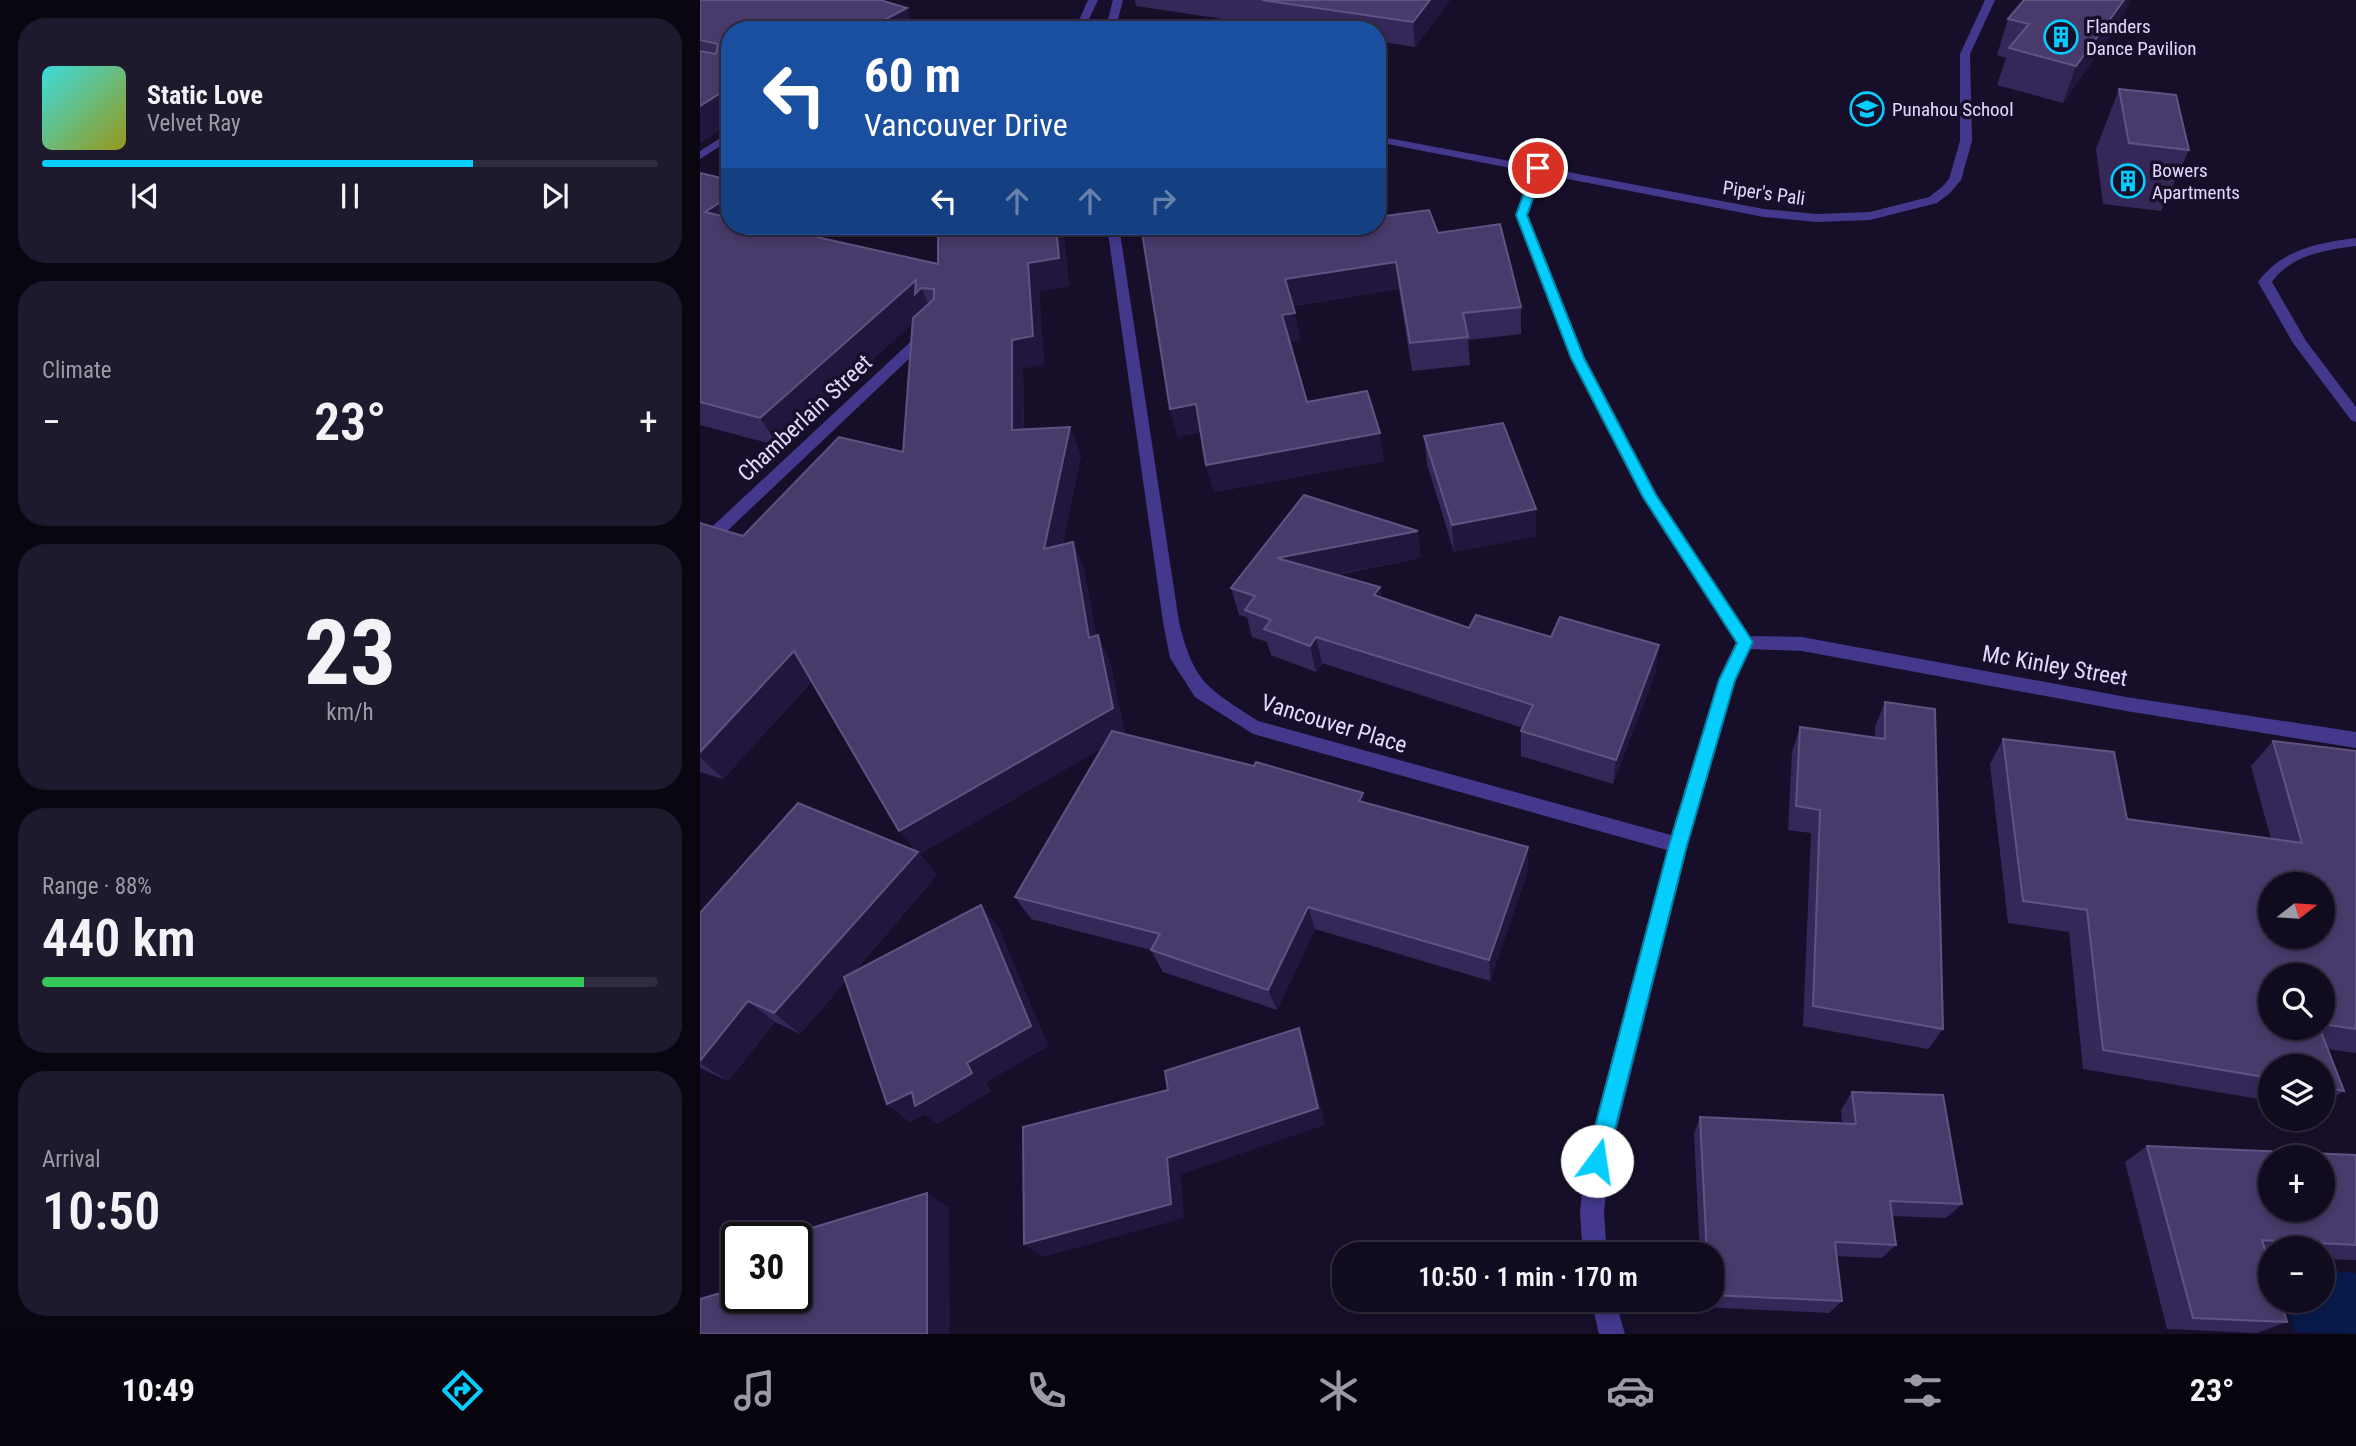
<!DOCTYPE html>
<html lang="en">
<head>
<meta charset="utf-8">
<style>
  :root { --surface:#110b20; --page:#1e192d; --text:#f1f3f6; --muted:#9c9ba5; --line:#302b3e; --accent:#05ceff }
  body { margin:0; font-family:"Roboto Condensed",sans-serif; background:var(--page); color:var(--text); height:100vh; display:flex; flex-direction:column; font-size:26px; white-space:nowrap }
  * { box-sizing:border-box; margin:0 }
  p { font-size:23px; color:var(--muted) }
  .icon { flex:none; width:38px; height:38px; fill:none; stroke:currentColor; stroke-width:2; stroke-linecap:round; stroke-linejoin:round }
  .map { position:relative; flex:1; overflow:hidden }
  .details { display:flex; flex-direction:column; gap:18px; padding:18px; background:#090612; width:700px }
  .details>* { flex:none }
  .guide { position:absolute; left:21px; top:21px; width:665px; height:214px; border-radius:28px; box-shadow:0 4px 10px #0003,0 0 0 2px var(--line); background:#1a4fa0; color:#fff; overflow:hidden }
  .needle { width:46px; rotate:73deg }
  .controls { position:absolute; left:1558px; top:872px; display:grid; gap:14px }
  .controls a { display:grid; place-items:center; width:77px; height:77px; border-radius:50%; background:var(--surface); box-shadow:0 4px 10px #0003,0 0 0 2px var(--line); font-size:35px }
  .speed { position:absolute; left:21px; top:1222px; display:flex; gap:14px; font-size:35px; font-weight:700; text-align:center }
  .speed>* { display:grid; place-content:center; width:91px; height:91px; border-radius:50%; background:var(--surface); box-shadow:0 4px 10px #0003,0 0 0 2px var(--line); line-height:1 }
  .speed .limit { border:4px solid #111; border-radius:10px; background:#fff; color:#111 }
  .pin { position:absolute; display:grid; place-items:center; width:60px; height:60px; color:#fff; margin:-30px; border:4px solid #fff; border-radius:50%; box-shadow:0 2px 7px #0007 }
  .me { position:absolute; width:77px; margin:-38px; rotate:14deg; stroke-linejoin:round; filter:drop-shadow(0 0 5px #0008) }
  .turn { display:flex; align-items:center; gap:24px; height:147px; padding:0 28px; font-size:32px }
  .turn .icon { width:91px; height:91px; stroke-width:2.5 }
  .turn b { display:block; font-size:49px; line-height:60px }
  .lanes { display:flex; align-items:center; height:66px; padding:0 28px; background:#0003; justify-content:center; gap:35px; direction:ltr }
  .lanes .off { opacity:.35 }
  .big { font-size:52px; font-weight:600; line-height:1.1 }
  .details .tile { flex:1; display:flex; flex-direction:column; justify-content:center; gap:10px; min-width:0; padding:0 24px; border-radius:28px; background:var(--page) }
  .details .dial { align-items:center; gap:0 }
  .dial b { font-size:91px; line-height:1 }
  .song { display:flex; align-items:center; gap:21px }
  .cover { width:84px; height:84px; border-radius:10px; background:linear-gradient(135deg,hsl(180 70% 55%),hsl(60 70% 35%)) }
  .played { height:7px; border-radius:4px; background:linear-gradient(90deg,var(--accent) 70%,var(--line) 70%) }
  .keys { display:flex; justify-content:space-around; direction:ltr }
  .heat { display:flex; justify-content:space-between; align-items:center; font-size:38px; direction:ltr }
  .charge { height:10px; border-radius:5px; background:linear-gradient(90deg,#34c759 88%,var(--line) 0) }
  .trip { position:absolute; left:632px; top:1242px; width:392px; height:70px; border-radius:28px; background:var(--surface); box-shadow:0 4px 10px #0003,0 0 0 2px var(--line); font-weight:600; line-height:70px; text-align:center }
  .tabs { display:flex; height:112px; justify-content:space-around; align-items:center; background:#07040d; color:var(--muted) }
  .tabs .icon { width:49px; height:49px }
  .tabs .on { color:var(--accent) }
  .tabs b { font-size:32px; color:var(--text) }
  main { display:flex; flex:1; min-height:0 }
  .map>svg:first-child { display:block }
  .water { fill:#081a4b }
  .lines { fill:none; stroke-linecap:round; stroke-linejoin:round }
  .lane { fill:#43388c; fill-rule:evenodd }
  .street { fill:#43388c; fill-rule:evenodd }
  .wall { fill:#362759; fill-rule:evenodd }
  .shaded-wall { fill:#22163e }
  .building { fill:#483a6a; stroke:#605382; stroke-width:2; fill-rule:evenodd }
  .route { fill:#05ceff; stroke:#0386a6; stroke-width:2 }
  .labels { text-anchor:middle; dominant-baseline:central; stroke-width:7; stroke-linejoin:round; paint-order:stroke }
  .far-poi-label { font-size:19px; fill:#e1d9ff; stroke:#170f2a; text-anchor:start }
  .far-street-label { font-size:19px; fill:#e1d9ff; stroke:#170f2a }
  .street-label { font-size:23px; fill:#e1d9ff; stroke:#170f2a }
</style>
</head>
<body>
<main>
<section class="details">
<div class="tile">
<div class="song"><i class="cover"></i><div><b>Static Love</b><p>Velvet Ray</p></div></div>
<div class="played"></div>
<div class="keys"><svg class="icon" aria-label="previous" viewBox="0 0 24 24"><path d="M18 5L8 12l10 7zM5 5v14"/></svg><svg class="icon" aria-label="pause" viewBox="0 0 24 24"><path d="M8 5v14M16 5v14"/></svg><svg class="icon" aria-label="next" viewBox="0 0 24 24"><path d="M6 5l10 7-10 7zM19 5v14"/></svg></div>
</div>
<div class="tile"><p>Climate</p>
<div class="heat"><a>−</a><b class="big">23°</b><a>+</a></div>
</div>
<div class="tile dial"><b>23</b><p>km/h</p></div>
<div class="tile"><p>Range · 88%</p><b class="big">440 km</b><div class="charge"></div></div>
<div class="tile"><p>Arrival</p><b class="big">10:50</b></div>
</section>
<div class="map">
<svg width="1656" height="1334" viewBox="0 0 1656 1334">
  <rect width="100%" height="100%" fill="#170f2a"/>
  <!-- water -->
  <path class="water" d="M1622,1271L1656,1273V1334L1595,1332L1585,1300H1622Z"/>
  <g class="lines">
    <!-- lane -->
    <g class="lane">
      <path d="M388,0H398L389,19L379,30H368L380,18Z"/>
      <path d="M413,0H423L417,23L420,30H410L407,23Z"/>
      <path d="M1285,0H1295L1270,54L1272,141L1261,180L1250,193L1237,203L1170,220L1116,222L1064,217L677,142V136L1064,209L1116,214L1170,212L1229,197L1242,187L1249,179L1260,141V54Z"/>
    </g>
    <!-- street -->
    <g class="street">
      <path d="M30,132V140L0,159V151Z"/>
      <path d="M838,164L844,168L828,215L885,358L957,495L1050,636L1102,637L1426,697L1656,732V748L1426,711L1102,651L1050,649L1036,680L988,845L909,1161L904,1213L907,1255H883L880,1213L885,1161L967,850L553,734L495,697L470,658L463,622L407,226H419L479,622C494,684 508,688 558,721L971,835L1018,680L1036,642L942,497L871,358L816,215L832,168Z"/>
      <path d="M1656,238V246C1625,250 1591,255 1572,282L1606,341L1656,407V422L1651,420L1593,343L1558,282C1582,249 1618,243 1656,238Z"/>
      <path d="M227,330L232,331V337L6,551L0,553V538L222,331Z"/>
      <path d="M891,1300H915L925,1334H899Z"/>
    </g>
  </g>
  <!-- wall -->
  <g class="wall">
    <path d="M0,0L30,30V123L0,143Z"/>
    <path d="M435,0H750L715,47L677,41V30H597L436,6Z"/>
    <path d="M1423,18L1363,103L1297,85L1306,58L1297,55L1308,19Z"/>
    <path d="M1419,89L1489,150L1461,211L1403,204L1396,149Z"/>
    <path d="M0,173L30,226L238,264V226H363L369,286L339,291L344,364L323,368L324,430L381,455L363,544L373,542L384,570L396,636L410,662L425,734L665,802L828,870L790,981L615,929L577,1010L463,972L451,950L331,919L315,897L403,747L220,854L237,875L154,972L298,927L348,1046L286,1082L291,1091L237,1124L225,1114L209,1122L145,982L100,1034L75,1022L28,1081L0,1068V913L215,851L112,681L23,779L0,772V523L43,536L203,452L212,323L79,446L0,425Z"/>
    <path d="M441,226L738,233L821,307V334L768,340L770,365L712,371L699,289L593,306L600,340L590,342L607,402L684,461L514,492L506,465L501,432L478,437L470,409Z"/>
    <path d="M724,436L836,536L754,552L727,464Z"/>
    <path d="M721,558L636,575L681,598L769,628L956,671L913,784L821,756V731L823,728L622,663L616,672L571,655L567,642L552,637L547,617L539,615L531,588Z"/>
    <path d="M1185,702L1243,1029L1228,1049L1103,1026L1111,833L1088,830L1092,752L1100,727L1175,738V727Z"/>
    <path d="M1303,739L1427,819L1571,839L1551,766L1573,741L1656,751V1053L1627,1049L1644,1091L1622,1104V1066H1570V1101L1383,1069L1369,932L1308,923L1290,764ZM1622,975V1027H1570Z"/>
    <path d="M1152,1092L1262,1204L1246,1218L1192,1216L1196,1245L1182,1258L1136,1256L1142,1301L1129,1313L1002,1307V1300H1012V1255H1000L994,1134L1000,1117L1142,1123L1141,1110Z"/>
    <path d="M1447,1146L1656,1155V1260L1622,1259V1248H1570V1256L1567,1255L1587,1322L1557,1333L1467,1329L1425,1162Z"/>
  </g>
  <!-- shaded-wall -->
  <g class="shaded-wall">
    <path d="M730,0H750L715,47L713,22Z"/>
    <path d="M1424,0H1430L1423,18L1363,103L1376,66Z"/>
    <path d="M207,8L215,30H165Z"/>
    <path d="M30,87V123L0,143V106Z"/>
    <path d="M30,196V226L5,212Z"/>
    <path d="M356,226H363L369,286L339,291L344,364L323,368L324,459L312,430V340L328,263Z"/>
    <path d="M696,262L699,289L590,306L585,279Z"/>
    <path d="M216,280L221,288L234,316L224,313L79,446L60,418Z"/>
    <path d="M595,313L600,340L588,342L582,315Z"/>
    <path d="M496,404L504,432L478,437L470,409Z"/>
    <path d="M370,427L381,455L357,576L344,549Z"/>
    <path d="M680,433L684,461L514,492L506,465Z"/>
    <path d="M836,509V536L754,552L752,525Z"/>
    <path d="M718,531L721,558L584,584L577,558Z"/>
    <path d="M373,542L384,570L401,665L389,638Z"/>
    <path d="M680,587L684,614L674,595Z"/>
    <path d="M398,635L410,662L425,734L220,854L237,875L100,1034L74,1013L217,852L199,831Z"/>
    <path d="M616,637L622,663L616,672L610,646Z"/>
    <path d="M959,645L956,671L913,784L916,760Z"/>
    <path d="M94,651L115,677L23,779L0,757V752Z"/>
    <path d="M663,793L668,817L659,801Z"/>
    <path d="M828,847V870L790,981L789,960Z"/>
    <path d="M281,905L298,927L348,1046L286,1082L291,1091L237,1124L225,1114L209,1122L187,1104L267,1063Z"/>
    <path d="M608,907L615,929L577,1010L568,990Z"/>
    <path d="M48,1001L75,1022L28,1081L0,1063V1061Z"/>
    <path d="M599,1028L606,1048L625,1125L481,1174L484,1218L343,1257L324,1244L467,1158Z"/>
    <path d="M227,1193L249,1208L250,1334H227Z"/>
  </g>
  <!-- building -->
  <g class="building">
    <path d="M0,0H180L207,8L165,30H30V87L0,106V51L16,54L18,44L0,40Z"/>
    <path d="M562,0H730L713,22Z"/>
    <path d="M1324,0H1424L1376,66L1309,48L1329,24L1308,19Z"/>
    <path d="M1419,89L1476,95L1489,150L1429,143Z"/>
    <path d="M0,173L30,180V196L5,212L30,218V226H67L238,264V226H356L359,258L328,263L333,336L312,340V430L370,427L344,549L373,542L389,638L398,635L413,708L199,831L94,651L0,752V523L43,536L139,437L203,452L213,318L234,299V289L221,288L215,294L216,280L60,418L0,402Z"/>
    <path d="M729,210L738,233L800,224L821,307L763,313L768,337L710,343L696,262L585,279L595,313L582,315L607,402L667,391L680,433L506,465L496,404L470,409L441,226H677V217Z"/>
    <path d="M803,423L836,509L752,525L724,436Z"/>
    <path d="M604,495L718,531L577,558L680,587L674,595L769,628L776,615L851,637L860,617L959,645L916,760L821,731L833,705L616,637L610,646L564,629L571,620L545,610L555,596L531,588Z"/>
    <path d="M1185,702L1235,709L1243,1029L1113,1006L1120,810L1096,806L1100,727L1185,739Z"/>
    <path d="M412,731L554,766L556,762L663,793L659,801L828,847L789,960L608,907L568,990L451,950L460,934L315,897Z"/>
    <path d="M1303,739L1414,752L1427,819L1602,843L1573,741L1656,751V1029L1622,1024V975H1570V1027H1619L1644,1091L1622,1087V1066H1570V1078L1403,1050L1387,910L1323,901ZM1570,884H1622V936H1570Z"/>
    <path d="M98,803L218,852L74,1013L48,1001L0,1061V913Z"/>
    <path d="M281,905L331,1026L267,1063L272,1073L215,1106L212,1092L187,1104L144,977Z"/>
    <path d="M599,1028L618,1108L467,1158L471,1204L324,1244L323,1127L468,1090L465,1071Z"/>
    <path d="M1152,1092L1243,1095L1262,1204L1190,1201L1196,1245L1135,1242L1142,1301L1012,1295V1255H1007L1000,1117L1156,1124Z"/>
    <path d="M1447,1146L1656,1155V1245L1562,1240L1570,1265V1300H1580L1587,1322L1493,1318ZM1570,1157H1622V1209H1570Z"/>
    <path d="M227,1193V1334H0V1299L37,1288V1297H96L98,1232Z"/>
  </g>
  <!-- route -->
  <path class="route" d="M838,165L844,168L827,215L884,358L956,495L1053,642L1035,680L987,845L907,1161L904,1168L897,1171L889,1168L886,1161L969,845L1019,680L1037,643L943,497L871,358L816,215L833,168Z"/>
  <!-- icons -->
  <defs>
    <symbol id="building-ring" viewBox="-11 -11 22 22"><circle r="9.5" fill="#170f2a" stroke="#05ceff" stroke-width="1.5"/><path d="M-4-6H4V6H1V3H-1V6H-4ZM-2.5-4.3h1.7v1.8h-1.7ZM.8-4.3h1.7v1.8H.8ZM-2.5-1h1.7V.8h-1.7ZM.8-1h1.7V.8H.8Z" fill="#05ceff"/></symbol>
    <symbol id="school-ring" viewBox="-11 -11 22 22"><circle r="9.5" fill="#170f2a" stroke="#05ceff" stroke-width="1.5"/><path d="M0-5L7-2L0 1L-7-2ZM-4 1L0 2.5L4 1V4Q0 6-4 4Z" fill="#05ceff"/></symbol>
  </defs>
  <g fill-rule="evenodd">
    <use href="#building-ring" x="1342" y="18" width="38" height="38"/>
    <use href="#school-ring" x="1148" y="90" width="38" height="38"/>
    <use href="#building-ring" x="1409" y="162" width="38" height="38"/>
  </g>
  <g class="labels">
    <!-- far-poi labels -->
    <g class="far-poi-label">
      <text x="1386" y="26">Flanders<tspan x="1386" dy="22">Dance Pavilion</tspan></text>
      <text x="1192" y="109">Punahou School</text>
      <text x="1452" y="170">Bowers<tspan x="1452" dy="22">Apartments</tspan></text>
    </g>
    <!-- far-street labels -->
    <g class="far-street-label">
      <text transform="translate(1064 193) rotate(8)">Piper's Pali</text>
    </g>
    <!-- street labels -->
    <g class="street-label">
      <text transform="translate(105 418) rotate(-43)">Chamberlain Street</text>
      <text transform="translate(1355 666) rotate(10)">Mc Kinley Street</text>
      <text transform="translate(634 724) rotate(17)">Vancouver Place</text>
    </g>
  </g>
</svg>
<div class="controls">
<a><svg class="needle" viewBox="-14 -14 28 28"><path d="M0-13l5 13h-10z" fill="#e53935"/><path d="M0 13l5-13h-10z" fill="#9c9ba5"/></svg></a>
<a><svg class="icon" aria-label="search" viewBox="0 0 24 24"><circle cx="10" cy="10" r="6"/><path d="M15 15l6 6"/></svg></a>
<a><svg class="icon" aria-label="layers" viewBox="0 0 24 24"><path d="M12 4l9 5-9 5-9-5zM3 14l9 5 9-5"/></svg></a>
<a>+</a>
<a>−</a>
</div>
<div class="speed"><div class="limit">30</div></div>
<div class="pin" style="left:838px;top:168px;background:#d93025"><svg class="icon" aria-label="arrive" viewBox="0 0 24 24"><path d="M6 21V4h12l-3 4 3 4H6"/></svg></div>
<svg class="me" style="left:897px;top:1161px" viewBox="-20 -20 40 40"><circle r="19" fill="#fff"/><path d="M0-13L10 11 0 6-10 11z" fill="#05ceff"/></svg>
<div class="trip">10:50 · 1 min · 170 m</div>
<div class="guide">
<div class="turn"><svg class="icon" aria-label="left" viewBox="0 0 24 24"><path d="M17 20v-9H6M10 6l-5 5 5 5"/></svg><div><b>60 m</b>Vancouver Drive</div></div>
<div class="lanes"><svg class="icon" aria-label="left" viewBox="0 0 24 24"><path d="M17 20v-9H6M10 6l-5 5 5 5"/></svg><svg class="icon off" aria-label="ahead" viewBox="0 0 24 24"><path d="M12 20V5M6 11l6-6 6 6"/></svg><svg class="icon off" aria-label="ahead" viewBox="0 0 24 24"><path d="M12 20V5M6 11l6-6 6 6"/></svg><svg class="icon off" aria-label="right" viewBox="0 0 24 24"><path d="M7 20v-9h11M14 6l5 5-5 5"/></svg></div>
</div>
</div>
</main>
<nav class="tabs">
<b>10:49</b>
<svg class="icon on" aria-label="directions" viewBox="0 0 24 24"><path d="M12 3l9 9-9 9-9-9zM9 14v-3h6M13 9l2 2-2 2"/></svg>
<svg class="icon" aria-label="music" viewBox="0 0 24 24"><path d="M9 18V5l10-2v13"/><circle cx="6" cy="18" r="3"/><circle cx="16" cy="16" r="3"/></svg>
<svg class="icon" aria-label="phone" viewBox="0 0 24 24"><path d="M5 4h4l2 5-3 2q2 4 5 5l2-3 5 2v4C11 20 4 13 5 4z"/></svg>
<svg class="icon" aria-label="climate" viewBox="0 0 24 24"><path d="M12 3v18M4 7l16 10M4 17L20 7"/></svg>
<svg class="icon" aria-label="car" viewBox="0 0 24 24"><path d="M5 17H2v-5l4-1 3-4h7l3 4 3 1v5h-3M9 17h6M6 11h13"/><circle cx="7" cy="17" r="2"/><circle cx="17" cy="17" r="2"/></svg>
<svg class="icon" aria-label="filters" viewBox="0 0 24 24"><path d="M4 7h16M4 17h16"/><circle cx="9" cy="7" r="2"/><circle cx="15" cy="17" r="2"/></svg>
<b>23°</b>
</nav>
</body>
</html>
